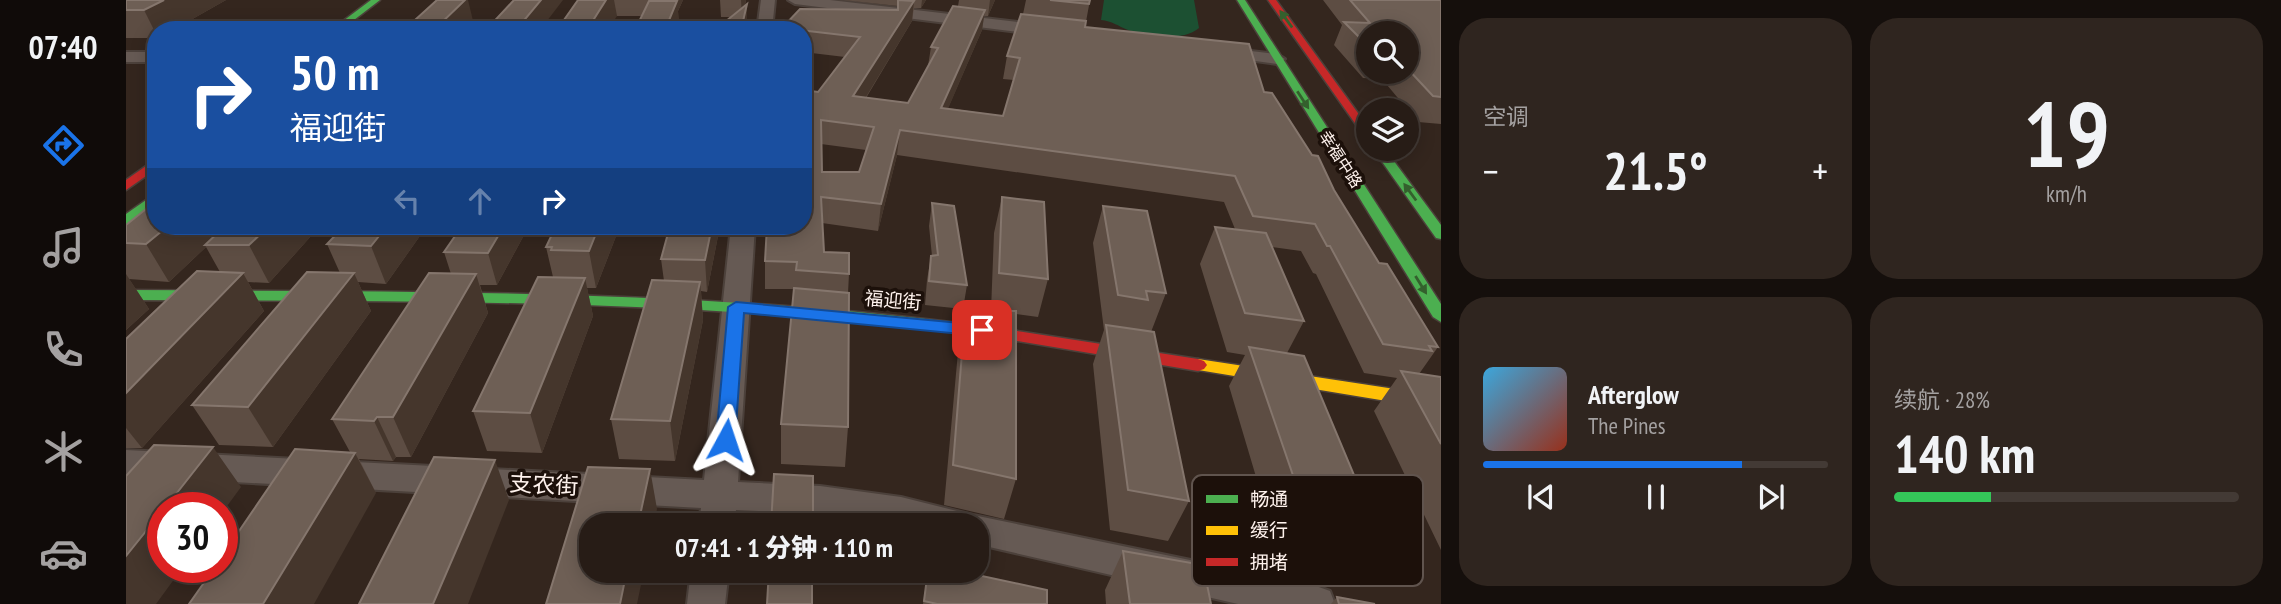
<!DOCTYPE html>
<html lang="zh">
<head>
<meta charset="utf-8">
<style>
  :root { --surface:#271c16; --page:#2f251f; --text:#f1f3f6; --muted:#a4a1a1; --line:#433a35; --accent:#1a73e8 }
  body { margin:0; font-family:"PT Sans Narrow","Noto Sans SC",sans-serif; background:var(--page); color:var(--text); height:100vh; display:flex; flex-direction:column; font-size:26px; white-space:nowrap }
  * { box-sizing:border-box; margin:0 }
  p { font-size:23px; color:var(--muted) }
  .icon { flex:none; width:38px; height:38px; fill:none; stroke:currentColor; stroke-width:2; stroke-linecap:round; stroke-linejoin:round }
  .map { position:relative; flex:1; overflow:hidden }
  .side { display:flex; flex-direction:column; gap:18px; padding:18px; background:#150f0c; width:840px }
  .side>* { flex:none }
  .guide { position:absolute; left:21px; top:21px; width:665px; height:214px; border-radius:28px; box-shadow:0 4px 18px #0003,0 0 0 2px var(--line); background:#1a4fa0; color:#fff; overflow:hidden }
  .tools { position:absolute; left:1230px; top:21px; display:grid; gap:14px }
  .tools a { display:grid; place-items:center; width:63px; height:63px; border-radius:50%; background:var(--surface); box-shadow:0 4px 18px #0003,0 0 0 2px var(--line); font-size:35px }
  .speed { position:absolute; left:21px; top:492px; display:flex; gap:14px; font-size:35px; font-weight:700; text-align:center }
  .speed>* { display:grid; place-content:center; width:91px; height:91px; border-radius:50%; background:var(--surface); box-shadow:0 4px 18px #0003,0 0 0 2px var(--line); line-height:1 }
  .speed .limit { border:10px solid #d22; background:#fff; color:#111 }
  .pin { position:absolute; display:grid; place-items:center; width:60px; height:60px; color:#fff; margin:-30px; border-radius:14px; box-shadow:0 4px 10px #0006 }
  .me { position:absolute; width:77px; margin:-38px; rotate:5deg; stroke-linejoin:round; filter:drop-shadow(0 0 5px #0008) }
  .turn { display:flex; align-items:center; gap:24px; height:147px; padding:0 28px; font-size:32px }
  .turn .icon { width:91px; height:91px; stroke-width:2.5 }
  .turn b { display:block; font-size:49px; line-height:60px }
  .lanes { display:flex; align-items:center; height:66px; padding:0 28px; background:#0003; justify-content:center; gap:35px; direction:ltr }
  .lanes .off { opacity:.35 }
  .big { font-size:52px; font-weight:800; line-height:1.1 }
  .side .tile { flex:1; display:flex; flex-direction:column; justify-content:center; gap:10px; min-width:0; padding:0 24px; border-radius:28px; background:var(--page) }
  .side .dial { align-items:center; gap:0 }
  .dial b { font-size:91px; line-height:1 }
  .song { display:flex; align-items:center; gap:21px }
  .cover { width:84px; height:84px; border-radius:10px; background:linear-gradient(135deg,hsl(200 70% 55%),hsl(10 70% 35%)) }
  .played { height:7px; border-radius:4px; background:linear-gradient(90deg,var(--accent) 75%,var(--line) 75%) }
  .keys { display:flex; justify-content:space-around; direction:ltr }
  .heat { display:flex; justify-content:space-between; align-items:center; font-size:38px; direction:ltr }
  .charge { height:10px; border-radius:5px; background:linear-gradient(90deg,#34c759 28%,var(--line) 0) }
  .side .tiles { flex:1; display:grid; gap:18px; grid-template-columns:repeat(2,1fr) }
  .trip { position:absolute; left:453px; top:513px; width:410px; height:70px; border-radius:28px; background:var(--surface); box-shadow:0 4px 18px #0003,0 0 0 2px var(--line); font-weight:800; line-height:70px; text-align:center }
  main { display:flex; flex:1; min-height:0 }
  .tabs { display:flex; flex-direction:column; width:126px; justify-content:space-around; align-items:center; background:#100b09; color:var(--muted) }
  .tabs .icon { width:49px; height:49px }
  .tabs .current { color:var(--accent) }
  .tabs b { font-size:32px; color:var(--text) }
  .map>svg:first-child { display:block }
  .green { fill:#1c5032 }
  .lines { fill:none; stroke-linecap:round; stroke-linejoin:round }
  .street-casing { stroke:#4c413b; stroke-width:4 }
  .fast-casing { stroke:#4c413b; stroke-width:3 }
  .slow-casing { stroke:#4c413b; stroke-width:3 }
  .jam-casing { stroke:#4c413b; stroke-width:3 }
  .street { fill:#665a54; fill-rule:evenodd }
  .fast { fill:#4caf50; fill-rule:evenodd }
  .slow { fill:#ffc107; fill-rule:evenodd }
  .jam { fill:#c62828; fill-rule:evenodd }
  .wall { fill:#5d4d43; fill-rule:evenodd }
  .shaded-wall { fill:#45362c }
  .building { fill:#6e5f55; stroke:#85766d; stroke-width:2; fill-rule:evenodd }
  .oneway { fill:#34602d }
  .route { fill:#1a73e8; stroke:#114b97; stroke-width:2 }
  .labels { text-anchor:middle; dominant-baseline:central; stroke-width:7; stroke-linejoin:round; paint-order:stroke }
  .far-street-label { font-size:16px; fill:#fef2ed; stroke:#1c100a }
  .street-label { font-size:19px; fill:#fef2ed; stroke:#1c100a }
  .near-street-label { font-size:23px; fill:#fef2ed; stroke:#1c100a }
  .key { fill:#1c100a; stroke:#60544e; stroke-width:2 }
  .key-label { font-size:19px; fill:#fef2ed }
</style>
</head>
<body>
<main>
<nav class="tabs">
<b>07:40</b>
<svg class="icon current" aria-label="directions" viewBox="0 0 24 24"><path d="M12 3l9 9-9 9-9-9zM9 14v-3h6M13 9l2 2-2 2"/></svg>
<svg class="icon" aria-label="music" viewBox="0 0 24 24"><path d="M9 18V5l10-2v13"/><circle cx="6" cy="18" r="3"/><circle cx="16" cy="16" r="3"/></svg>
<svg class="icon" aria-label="phone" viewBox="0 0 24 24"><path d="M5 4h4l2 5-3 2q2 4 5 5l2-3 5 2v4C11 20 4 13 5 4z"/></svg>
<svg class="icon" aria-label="climate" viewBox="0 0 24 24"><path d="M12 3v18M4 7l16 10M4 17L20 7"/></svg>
<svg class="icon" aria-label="car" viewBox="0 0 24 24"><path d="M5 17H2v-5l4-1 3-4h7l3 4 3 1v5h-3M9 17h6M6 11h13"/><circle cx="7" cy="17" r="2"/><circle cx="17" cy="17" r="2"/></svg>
</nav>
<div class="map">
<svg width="1315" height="604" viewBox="0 0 1315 604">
  <rect width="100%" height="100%" fill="#34261e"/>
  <!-- green -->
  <path class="green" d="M978,0H1068L1073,28C1056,42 1021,37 1002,30C992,26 986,21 975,20Z"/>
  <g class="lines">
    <defs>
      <g id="street">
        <path d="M635,0H649L646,30H631Z"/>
        <path d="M662,0H704L925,26L933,31L925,36L669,4Z"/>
        <path d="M1091,47L1151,54L1159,59L1151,64L1085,55L1083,52Z"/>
        <rect x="0" y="52" width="30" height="10"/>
        <path d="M605,226H629L612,482L694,486L775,497L847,515L1190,586L1204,591L1209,604H1112L850,544V525H765L694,514L610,510L609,525H573L575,508L0,476V450L578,480Z"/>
        <path d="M565,570H603L599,604H561Z"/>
      </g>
      <g id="fast">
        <path d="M245,0H254L215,30H205Z"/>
        <path d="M1111,0H1119L1315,304V322L1307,317Z"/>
        <path d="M1247,149H1259L1315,225V239L1310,238Z"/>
        <path d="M30,193V204L0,225V214Z"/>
        <path d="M0,290C296,292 598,288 891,331L899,336L891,341C599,297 295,302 0,300Z"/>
      </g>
      <path id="slow" d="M1072,359L1315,396V410L1066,369L1063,365L1066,361Z"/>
      <g id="jam">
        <path d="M1142,0H1150L1242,127V137L1238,136Z"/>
        <path d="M30,159V169L0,190V180Z"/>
        <path d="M891,331L1072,359L1078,361L1081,365L1078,369L1072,371L885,340L883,336Z"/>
      </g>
    </defs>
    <!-- street casing -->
    <use href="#street" class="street-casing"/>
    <!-- fast casing -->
    <use href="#fast" class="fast-casing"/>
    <!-- slow casing -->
    <use href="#slow" class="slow-casing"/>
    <!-- jam casing -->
    <use href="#jam" class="jam-casing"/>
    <!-- street -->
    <use href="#street" class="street"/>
    <!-- fast -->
    <use href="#fast" class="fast"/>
    <!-- slow -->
    <use href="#slow" class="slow"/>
    <!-- jam -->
    <use href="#jam" class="jam"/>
  </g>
  <!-- wall -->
  <g class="wall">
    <path d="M0,0H100L47,30H30V38H0Z"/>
    <path d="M452,0H557L552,11L553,28V30H509L516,16H491Z"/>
    <path d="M594,0H620L619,5L604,17H595Z"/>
    <path d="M717,0H800L795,8H788L786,21L740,98L782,103L802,66L805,47L832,6L833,0H869L862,16H858L856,30L822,108L877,116L888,80L877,79L881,56L897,14L900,0H964L959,27L1138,92L1208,190L1253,263L1312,347L1293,374L1315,377V550L1248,411L1271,378L1238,373L1190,274L1187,273L1175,251L1146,247L1178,321L1161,353L1254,537L1222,576L1156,564L1103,386L1119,355L1101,352L1074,264L1089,227L1109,229L1098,202L771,155L752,231L696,223L698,252L723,274L722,293V427L719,467L655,464V424L668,289H639V261L692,92L719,57L677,52V30H656V28L771,10L772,6ZM695,144L740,150L733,172H696Z"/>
    <path d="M1197,0H1315V124L1292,122L1256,79L1237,78L1208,45L1216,25ZM1242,33H1281V72H1242Z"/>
    <path d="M876,197L922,279L912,317L890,314V479L878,519L818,505L833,341L840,303L858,353H863L872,312L865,311L868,233Z"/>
    <path d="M806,203L841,285L837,309L799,305L801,280L805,256H806L803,226Z"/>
    <path d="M977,206L1040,293L1025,332L1063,501L1042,541L984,530L967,364L978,330L967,243Z"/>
    <path d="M0,225L194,226L143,283L122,282L138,311L16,448H0V339L94,272L80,247L43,282L3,279L23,309L0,330Z"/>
    <path d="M301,226L260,284L232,282L245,311L147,447L93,445L66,405L214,273L201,244Z"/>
    <path d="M403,226L371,285H354L362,313L285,457H270L267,461L233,459L250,493L224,452L206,419L325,274L318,252Z"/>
    <path d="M430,226H494L470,288H461L467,316L416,453L361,451L347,411L427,277L420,247Z"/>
    <path d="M594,226L581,292L575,291L577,320L549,461L493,459L485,419L538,281L535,259Z"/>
    <path d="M997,551L1085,604H980L979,590Z"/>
    <path d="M802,570L921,604H797Z"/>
    <path d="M1211,597L1249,604H1205Z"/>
  </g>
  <!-- shaded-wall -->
  <g class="shaded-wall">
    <path d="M38,0H100L47,30H30V34L18,10Z"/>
    <path d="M339,0H342L348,25L344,30H308Z"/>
    <path d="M415,0H437L414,30H390Z"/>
    <path d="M480,0H488L491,16L482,30H461Z"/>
    <path d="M548,0H557L552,11L553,28V30H539L549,6Z"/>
    <path d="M615,0H620L616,17Z"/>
    <path d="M796,0H800L795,8Z"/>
    <path d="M864,0H869L862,16Z"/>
    <path d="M788,1L786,21L726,120L727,96Z"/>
    <path d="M621,4V30H615Z"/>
    <path d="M859,10L856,30L812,132L815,108Z"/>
    <path d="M774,130L771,155L752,231L755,204Z"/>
    <path d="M42,226H103L79,245L80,247L43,282L20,244Z"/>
    <path d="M143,226H194L143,283L123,245Z"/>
    <path d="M261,226H301L260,284L245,246Z"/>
    <path d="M378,226H403L371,285L362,253Z"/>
    <path d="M473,226H494L470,288L463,251Z"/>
    <path d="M586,226H594L581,292L579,260Z"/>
    <path d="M117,273L138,311L16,448L0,428V393Z"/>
    <path d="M228,273L245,311L147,447L122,407Z"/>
    <path d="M0,274L23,309L0,330Z"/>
    <path d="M350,274L362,313L285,457L267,417Z"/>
    <path d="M459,278L467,316L416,453L404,413Z"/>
    <path d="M574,282L577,320L549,461L544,421Z"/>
    <path d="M251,417L270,457L267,461L248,421Z"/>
    <path d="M87,447L115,487L96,513V508H39Z"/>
    <path d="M229,453L250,493L188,604H137Z"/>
    <path d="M369,460L383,500L342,604H307Z"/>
    <path d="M524,469L531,509L528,525H512Z"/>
    <path d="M37,510V567H57L30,604H0V556Z"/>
    <path d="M501,570H518L511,604H494Z"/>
  </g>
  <!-- building -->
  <g class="building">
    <path d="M0,0H38L18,10H0Z"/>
    <path d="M311,0H339L308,30H278Z"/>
    <path d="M388,0H415L390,30H360Z"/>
    <path d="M452,0H480L461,30H431Z"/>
    <path d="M772,0L788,1L727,96L782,103L812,48L805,47L827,6L859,10L815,108L877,116L894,58L881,56L895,14L960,21L959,27L1123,44L1138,92L1146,93L1186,155L1192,156L1208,190L1253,263L1261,264L1312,347L1303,346L1306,351L1257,344L1204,246H1201L1189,224L1127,216L1109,176L774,130L755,204L695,197L698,252L723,253V274L670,270L671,262L639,261L641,226H677V90L692,92L734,37L656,28L674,9L772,10ZM695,120L748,127L733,172H696Z"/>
    <path d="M924,0H964L963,4Z"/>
    <path d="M1224,0H1315V97L1307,96L1281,68V33H1242V46L1218,22L1244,23Z"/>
    <path d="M523,1H551L539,30H509Z"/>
    <path d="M621,4L615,30H589Z"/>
    <path d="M876,197L918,202L922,279L873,273Z"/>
    <path d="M30,201V226H42L20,244L0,243V225Z"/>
    <path d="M806,203L828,206L841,285L803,281L805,256L812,255Z"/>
    <path d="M977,206L1021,211L1040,293L1020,291L1022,300L992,295Z"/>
    <path d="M99,226H143L123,245H79Z"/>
    <path d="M218,226H261L245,246L201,244Z"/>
    <path d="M336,226H378L362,253L318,252Z"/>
    <path d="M430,226H473L463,251L425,250L426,247H420Z"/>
    <path d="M544,226H586L579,260L535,259Z"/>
    <path d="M1089,227L1140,233L1178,321L1119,313Z"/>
    <path d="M71,271L117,273L0,393V339Z"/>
    <path d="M181,272L228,273L122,407L66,405Z"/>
    <path d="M303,273L350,274L267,417H251L248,421L206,419Z"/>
    <path d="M412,277L459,278L404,413L347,411Z"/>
    <path d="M526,280L574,282L544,421L485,419Z"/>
    <path d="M668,288L723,293L722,427L655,424Z"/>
    <path d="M840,303L850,304L858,353H871L872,311H890V479L827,465Z"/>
    <path d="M980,325L1028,332L1063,501L1002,490Z"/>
    <path d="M1123,347L1178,356L1254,537L1184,525Z"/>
    <path d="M1275,371L1315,377V444Z"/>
    <path d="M28,445L87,447L39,508H37V510L0,556V476Z"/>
    <path d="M169,449L229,453L137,604H63L89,567H96V556Z"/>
    <path d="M308,457L369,460L307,604H233Z"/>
    <path d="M462,467L524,469L512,525H466V570H501L494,604H420Z"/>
    <path d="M648,474L687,476V525H645Z"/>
    <path d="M997,551L1077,565L1085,604H1004Z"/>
    <path d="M643,570H686V604H641Z"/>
    <path d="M802,570H828L921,590V604H811L798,601Z"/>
    <path d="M1211,597L1249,604H1213Z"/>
  </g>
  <!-- one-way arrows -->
  <defs><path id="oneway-solid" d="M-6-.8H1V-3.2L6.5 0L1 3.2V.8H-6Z" transform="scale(1.75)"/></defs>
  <g class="oneway">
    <use href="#oneway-solid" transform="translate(1160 19) rotate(-126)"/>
    <use href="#oneway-solid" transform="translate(1177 100) rotate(57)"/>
    <use href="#oneway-solid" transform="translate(1284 192) rotate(-126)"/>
    <use href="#oneway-solid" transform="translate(1295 285) rotate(58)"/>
  </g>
  <!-- route -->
  <path class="route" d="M610,302L856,325L864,330L856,336L618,313L609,440L606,445L600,448L593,445L590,440L602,307Z"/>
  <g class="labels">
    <!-- far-street labels -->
    <g class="far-street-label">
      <text transform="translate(1215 159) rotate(57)">幸福中路</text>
    </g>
    <!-- street labels -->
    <g class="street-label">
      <text transform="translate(767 300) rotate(5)">福迎街</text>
    </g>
    <!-- near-street labels -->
    <g class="near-street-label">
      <text transform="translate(418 484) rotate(3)">支农街</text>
    </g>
  </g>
  <!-- legend -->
  <rect x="1066" y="475" width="231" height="111" rx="10" class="key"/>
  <rect x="1080" y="495" width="32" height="8" fill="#4caf50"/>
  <rect x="1080" y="526" width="32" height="9" fill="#ffc107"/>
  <rect x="1080" y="558" width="32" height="8" fill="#c62828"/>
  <g class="key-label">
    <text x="1124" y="506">畅通</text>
    <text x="1124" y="537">缓行</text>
    <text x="1124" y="569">拥堵</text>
  </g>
</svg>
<div class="tools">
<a><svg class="icon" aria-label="search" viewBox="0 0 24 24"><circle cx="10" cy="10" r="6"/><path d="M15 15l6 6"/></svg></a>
<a><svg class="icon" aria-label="layers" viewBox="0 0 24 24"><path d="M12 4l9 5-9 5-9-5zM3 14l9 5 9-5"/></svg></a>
</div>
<div class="speed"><div class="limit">30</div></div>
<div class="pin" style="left:856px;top:330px;background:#d93025"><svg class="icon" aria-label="arrive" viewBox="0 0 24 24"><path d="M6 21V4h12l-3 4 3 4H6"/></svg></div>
<svg class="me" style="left:600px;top:440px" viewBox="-20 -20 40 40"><path d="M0-17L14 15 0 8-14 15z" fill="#1a73e8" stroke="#fff" stroke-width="4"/></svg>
<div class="trip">07:41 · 1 分钟 · 110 m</div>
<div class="guide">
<div class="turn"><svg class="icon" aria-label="right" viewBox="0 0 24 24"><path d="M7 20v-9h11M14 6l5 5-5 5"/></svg><div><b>50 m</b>福迎街</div></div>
<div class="lanes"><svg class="icon off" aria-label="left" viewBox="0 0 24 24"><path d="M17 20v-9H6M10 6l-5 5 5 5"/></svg><svg class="icon off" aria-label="ahead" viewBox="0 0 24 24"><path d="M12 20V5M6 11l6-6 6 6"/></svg><svg class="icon" aria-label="right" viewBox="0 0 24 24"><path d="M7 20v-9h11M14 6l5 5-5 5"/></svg></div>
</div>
</div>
<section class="side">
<div class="tiles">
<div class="tile"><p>空调</p>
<div class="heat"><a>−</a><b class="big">21.5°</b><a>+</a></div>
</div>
<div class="tile dial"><b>19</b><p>km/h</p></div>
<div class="tile">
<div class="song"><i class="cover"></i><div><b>Afterglow</b><p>The Pines</p></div></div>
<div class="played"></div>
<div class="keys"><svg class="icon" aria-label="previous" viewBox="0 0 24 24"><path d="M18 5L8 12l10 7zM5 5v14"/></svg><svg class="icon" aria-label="pause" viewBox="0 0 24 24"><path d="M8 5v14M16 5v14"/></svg><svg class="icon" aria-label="next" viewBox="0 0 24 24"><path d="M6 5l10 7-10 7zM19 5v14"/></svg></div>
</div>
<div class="tile"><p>续航 · 28%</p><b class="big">140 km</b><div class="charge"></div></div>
</div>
</section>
</main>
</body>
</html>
